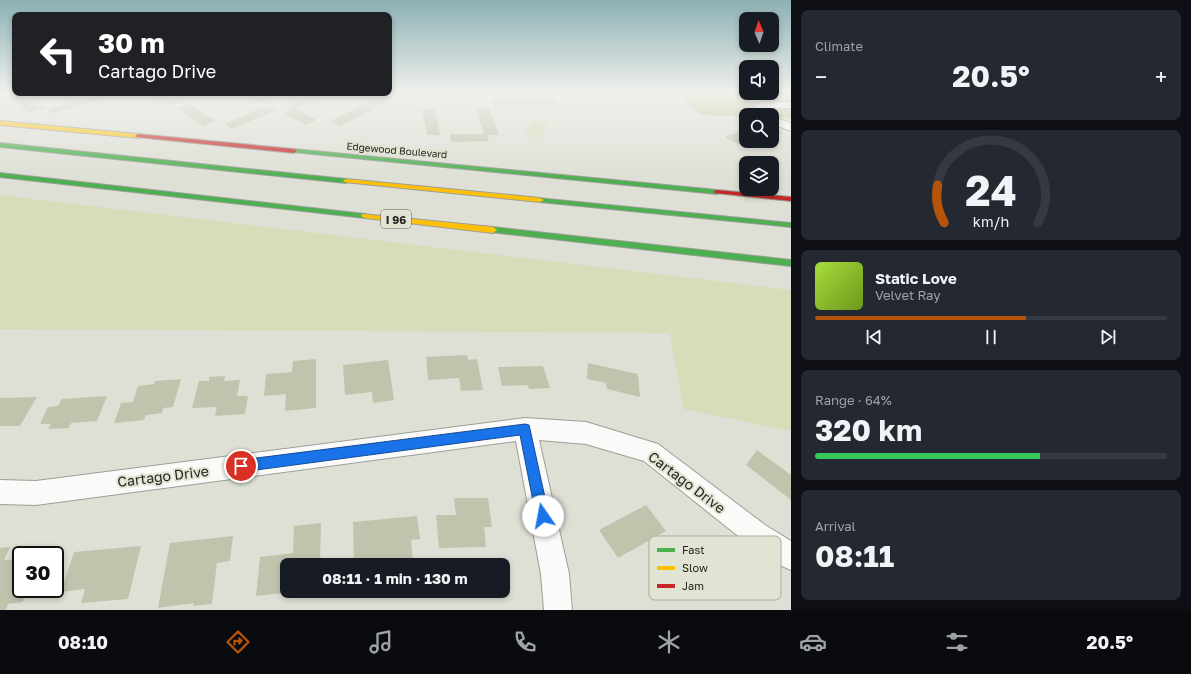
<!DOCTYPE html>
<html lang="en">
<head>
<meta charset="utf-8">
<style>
  :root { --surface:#171b24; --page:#242831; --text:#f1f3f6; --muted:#9ea1a6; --line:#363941; --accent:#b45309 }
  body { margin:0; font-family:"Golos Text",sans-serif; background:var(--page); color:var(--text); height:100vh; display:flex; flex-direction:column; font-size:15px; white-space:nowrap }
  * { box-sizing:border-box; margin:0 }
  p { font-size:13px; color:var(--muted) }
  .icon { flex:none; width:22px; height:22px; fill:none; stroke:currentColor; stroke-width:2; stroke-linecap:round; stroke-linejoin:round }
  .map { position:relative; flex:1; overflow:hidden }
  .sheet { display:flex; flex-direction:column; gap:10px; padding:10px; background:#0d0f14; width:400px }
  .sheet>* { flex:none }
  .banner { position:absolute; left:12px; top:12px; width:380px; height:84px; border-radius:8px; box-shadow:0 2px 6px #0003; background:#202124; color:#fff; overflow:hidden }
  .needle { width:26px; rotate:358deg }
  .fabs { position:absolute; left:739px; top:12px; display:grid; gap:8px }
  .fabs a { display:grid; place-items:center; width:40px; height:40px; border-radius:8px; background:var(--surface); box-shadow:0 2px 6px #0003; font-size:20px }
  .speed { position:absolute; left:12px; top:546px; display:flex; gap:8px; font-size:20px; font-weight:700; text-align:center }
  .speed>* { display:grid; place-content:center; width:52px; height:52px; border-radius:50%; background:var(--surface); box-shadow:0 2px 6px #0003; line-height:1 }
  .speed .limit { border:2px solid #111; border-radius:6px; background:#fff; color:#111 }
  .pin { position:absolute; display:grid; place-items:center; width:34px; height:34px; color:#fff; margin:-17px; border:2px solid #fff; border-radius:50%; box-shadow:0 1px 4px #0007 }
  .me { position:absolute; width:44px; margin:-22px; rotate:348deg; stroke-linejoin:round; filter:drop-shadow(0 0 3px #0008) }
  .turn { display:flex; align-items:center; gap:14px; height:84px; padding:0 20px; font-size:18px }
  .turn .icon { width:52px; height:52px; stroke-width:2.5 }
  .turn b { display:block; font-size:28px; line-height:34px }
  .big { font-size:30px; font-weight:700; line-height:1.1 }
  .sheet .card { flex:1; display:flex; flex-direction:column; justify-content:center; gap:6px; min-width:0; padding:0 14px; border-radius:8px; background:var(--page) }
  .sheet .dial { align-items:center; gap:0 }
  .dial svg { height:104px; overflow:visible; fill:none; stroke:var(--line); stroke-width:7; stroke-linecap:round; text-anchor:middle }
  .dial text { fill:var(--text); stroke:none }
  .song { display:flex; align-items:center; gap:12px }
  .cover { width:48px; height:48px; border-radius:6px; background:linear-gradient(135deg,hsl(80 70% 55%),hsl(80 70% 35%)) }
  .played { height:4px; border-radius:2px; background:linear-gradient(90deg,var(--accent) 60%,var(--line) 60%) }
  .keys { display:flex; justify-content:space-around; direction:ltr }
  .heat { display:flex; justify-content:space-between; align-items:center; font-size:22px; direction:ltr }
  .charge { height:6px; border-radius:3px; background:linear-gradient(90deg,#34c759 64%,var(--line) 0) }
  .trip { position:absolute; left:280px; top:558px; width:230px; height:40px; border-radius:8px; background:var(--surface); box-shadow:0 2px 6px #0003; font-weight:700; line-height:40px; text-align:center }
  .dock { display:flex; height:64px; justify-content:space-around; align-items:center; background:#090b0e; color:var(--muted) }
  .dock .icon { width:28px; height:28px }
  .dock .current { color:var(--accent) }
  .dock b { font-size:18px; color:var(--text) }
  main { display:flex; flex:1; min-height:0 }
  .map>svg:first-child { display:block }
  .green { fill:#d7ddb9 }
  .forest { fill:#bbc28b }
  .building { fill:#c1c4ad }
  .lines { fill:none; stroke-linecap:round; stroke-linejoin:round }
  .street-casing { stroke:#9d9e97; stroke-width:2 }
  .fast-casing { stroke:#9d9e97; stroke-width:2 }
  .slow-casing { stroke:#9d9e97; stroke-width:2 }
  .jam-casing { stroke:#9d9e97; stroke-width:2 }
  .street { fill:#fafaf9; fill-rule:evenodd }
  .fast { fill:#4caf50; fill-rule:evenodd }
  .slow { fill:#ffc107; fill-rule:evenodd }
  .jam { fill:#c62828; fill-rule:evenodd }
  .route { fill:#1a73e8; stroke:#114b97 }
  .labels { text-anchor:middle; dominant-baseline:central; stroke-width:4; stroke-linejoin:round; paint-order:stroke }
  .far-street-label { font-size:10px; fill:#252620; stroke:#e1e3d3 }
  .shield { fill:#e1e3d3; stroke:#5d5f56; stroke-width:1 }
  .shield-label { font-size:11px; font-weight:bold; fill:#252620 }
  .near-street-label { font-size:14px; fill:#252620; stroke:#e1e3d3 }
  .key { fill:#e1e3d3; stroke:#a9aa9d; stroke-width:1 }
  .key-label { font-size:11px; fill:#252620 }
</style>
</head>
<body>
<main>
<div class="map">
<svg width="791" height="610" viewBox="0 0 791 610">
  <rect width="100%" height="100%" fill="#dee0d6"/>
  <!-- green -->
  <g class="green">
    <path d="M534,119L549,122L540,138L524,134Z"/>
    <path d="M0,195L791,290V431L683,409L670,333L0,329Z"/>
  </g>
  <!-- forest -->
  <path class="forest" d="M677,93H791V118L772,117V115H746V116L700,115Z"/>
  <!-- building -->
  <g class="building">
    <path d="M24,93H29L31,94L27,96L39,106L43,104L47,108L29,113L11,97Z"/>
    <path d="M95,93H99L105,97L53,114L48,110L97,94Z"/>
    <path d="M147,93H165L180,103L168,107Z"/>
    <path d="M243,93H261L271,98L260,102Z"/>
    <path d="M314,93H331L296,109L317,120L306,125L284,113L292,109L285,106Z"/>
    <path d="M380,97L390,101L341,126L331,121Z"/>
    <path d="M555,98L559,104L493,105L491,99Z"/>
    <path d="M189,104L216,121L204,126L177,108Z"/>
    <path d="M268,105L276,110L233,129L225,124Z"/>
    <path d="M489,108L499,135H487L489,141L451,142L450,134H484L476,109Z"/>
    <path d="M422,109H435L440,135H427Z"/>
    <path d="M772,128L782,133L772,137Z"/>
    <path d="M746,129V141H762L746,148L725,137Z"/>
    <path d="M467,355L468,360L477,359L483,390L461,391L459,378L428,380L426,357Z"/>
    <path d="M316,359V408L285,411L286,394L264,396L266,374L292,372L293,361Z"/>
    <path d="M388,360L394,400L373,403L372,392L345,395L343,365Z"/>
    <path d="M588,363L638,374L640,397L607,389L606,383L587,379Z"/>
    <path d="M543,366L550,388L529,389L528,385L502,386L498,367Z"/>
    <path d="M225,376L224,381L240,380L237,396H248L245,414L215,416L217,407L192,408L199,381H209V377Z"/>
    <path d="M181,379L173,407L163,408L162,413L146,415L144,420L114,423L121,403L133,402L138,386L154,384L155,381Z"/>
    <path d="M107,396L97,421L71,423L69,428L48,429L51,424H40L48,407L58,406L62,399Z"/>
    <path d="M37,397L20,426H0V398Z"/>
    <path d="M757,450L791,475V500L746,465Z"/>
    <path d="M454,498H488L492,527H484L486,547L439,548L436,515H456Z"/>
    <path d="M646,505L666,531L618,558L599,530Z"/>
    <path d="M417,516L420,539L411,540L413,563L354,565L353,522Z"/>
    <path d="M321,523L320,565H287V591L293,592L256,596L260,557L293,553L294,526Z"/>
    <path d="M233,536L230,561L217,563L212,604L193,606L194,603L158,608L170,543Z"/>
    <path d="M141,546L128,599L81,603L85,589L61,592L74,552Z"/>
    <path d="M10,547L4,560L21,559V589H28L23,602L8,604L6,610H0V548Z"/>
  </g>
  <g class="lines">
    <defs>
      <g id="street">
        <path d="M764,102H791V108H767L763,111L768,115L752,114L750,112L760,103Z"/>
        <path d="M772,117L791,123V131L772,124Z"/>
        <path d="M525,418L586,422L658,444L765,525L791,541V570L782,566L747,543L644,461L586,444L539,440L569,574L572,610H544L541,574L516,441L36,505L0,504V480L36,481Z"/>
      </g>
      <g id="fast">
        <path d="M0,143L346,179L349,181L346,183L0,147Z"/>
        <path d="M294,149L717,190L721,192L717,194L292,152L291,151Z"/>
        <path d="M0,173L365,214L369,216L365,218L0,177Z"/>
        <path d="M537,198L791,223V227L540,202L536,200Z"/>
        <path d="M493,227L791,260V266L490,232L489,230L490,228Z"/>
      </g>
      <g id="slow">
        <path d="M0,121L138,134L141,136L138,138L0,125Z"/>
        <path d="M346,179L540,198L544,200L540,202L344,182L343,181Z"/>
        <path d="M362,214L493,227L497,230L493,233L365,218L361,216Z"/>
      </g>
      <g id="jam">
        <path d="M138,134L294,149L297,151L294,153L136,137L135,136Z"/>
        <path d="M717,190L791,197V201L715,193L713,192Z"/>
      </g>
    </defs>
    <!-- street casing -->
    <use href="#street" class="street-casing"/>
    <!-- fast casing -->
    <use href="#fast" class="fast-casing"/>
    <!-- slow casing -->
    <use href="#slow" class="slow-casing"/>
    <!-- jam casing -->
    <use href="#jam" class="jam-casing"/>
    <!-- street -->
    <use href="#street" class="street"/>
    <!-- fast -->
    <use href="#fast" class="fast"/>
    <!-- slow -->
    <use href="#slow" class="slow"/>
    <!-- jam -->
    <use href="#jam" class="jam"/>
  </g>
  <!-- sky -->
  <linearGradient id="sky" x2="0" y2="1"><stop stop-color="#8cb0b4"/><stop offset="0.52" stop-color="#f0f1ed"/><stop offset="1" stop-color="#f0f1ed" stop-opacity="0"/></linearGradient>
  <rect width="791" height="178" fill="url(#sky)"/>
  <!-- route -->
  <path class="route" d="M525,424L529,425L530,429L549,516L547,521L543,523L538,521L536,516L520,435L241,472L237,470L235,466L237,462L241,460Z"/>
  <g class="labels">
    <!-- far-street labels -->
    <g class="far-street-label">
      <text transform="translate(397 150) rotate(5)">Edgewood Boulevard</text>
    </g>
    <!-- shield labels -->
    <rect class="shield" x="381" y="210" width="30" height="18" rx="3"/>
    <g class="shield-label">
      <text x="396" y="219">I 96</text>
    </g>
    <!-- near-street labels -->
    <g class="near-street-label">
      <text transform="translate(163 476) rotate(-7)">Cartago Drive</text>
      <text transform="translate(687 482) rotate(37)">Cartago Drive</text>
    </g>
  </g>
  <!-- legend -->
  <rect x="649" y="536" width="132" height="64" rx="6" class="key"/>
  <rect x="657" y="548" width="18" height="4" fill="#4caf50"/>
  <rect x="657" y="566" width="18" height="4" fill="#ffc107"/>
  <rect x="657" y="584" width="18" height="4" fill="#c62828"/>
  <g class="key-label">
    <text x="682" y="554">Fast</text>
    <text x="682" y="572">Slow</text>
    <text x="682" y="590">Jam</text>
  </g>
</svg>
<div class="fabs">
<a><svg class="needle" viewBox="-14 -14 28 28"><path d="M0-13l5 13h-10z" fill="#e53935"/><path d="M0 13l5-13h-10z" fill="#9ea1a6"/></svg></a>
<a><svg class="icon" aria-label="sound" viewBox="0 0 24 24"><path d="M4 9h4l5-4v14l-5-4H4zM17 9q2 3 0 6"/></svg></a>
<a><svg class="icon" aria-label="search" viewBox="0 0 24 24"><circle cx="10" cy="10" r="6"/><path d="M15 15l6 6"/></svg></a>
<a><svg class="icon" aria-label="layers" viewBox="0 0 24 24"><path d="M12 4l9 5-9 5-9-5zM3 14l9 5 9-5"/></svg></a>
</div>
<div class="speed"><div class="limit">30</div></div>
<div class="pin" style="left:241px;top:466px;background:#d93025"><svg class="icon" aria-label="arrive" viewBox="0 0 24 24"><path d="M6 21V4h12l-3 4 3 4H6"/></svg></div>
<svg class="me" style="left:543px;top:516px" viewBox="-20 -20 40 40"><circle r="19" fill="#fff"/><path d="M0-13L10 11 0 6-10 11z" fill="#1a73e8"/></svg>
<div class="trip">08:11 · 1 min · 130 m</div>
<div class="banner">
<div class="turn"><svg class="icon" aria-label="left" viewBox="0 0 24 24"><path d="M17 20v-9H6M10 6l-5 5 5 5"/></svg><div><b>30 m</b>Cartago Drive</div></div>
</div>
</div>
<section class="sheet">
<div class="card"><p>Climate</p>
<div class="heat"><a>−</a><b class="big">20.5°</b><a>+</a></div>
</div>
<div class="card dial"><svg viewBox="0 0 100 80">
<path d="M14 69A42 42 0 1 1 86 69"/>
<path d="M14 69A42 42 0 0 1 9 40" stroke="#b45309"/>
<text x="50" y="56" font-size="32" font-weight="700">24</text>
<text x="50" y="72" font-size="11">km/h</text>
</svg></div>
<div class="card">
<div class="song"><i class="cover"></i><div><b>Static Love</b><p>Velvet Ray</p></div></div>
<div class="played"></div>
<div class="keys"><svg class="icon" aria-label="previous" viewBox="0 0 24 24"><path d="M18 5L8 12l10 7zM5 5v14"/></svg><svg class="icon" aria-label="pause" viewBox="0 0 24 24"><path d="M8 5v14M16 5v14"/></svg><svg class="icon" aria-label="next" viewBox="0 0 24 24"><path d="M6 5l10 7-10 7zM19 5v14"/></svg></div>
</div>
<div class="card"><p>Range · 64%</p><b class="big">320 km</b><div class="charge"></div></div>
<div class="card"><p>Arrival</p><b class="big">08:11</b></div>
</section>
</main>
<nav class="dock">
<b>08:10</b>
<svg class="icon current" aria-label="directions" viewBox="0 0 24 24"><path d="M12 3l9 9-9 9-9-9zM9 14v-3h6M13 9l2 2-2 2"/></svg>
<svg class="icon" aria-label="music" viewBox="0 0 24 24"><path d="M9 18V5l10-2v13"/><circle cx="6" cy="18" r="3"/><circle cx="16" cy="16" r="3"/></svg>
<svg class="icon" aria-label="phone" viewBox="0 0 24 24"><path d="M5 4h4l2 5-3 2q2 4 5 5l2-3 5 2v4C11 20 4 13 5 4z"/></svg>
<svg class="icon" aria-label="climate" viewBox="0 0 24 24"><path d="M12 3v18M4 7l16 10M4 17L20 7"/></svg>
<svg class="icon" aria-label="car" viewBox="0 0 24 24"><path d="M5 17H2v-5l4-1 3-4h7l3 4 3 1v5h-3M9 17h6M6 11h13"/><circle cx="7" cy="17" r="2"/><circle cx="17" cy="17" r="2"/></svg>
<svg class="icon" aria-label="filters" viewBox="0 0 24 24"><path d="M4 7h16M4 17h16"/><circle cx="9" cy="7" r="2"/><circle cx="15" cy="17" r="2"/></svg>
<b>20.5°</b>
</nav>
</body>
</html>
